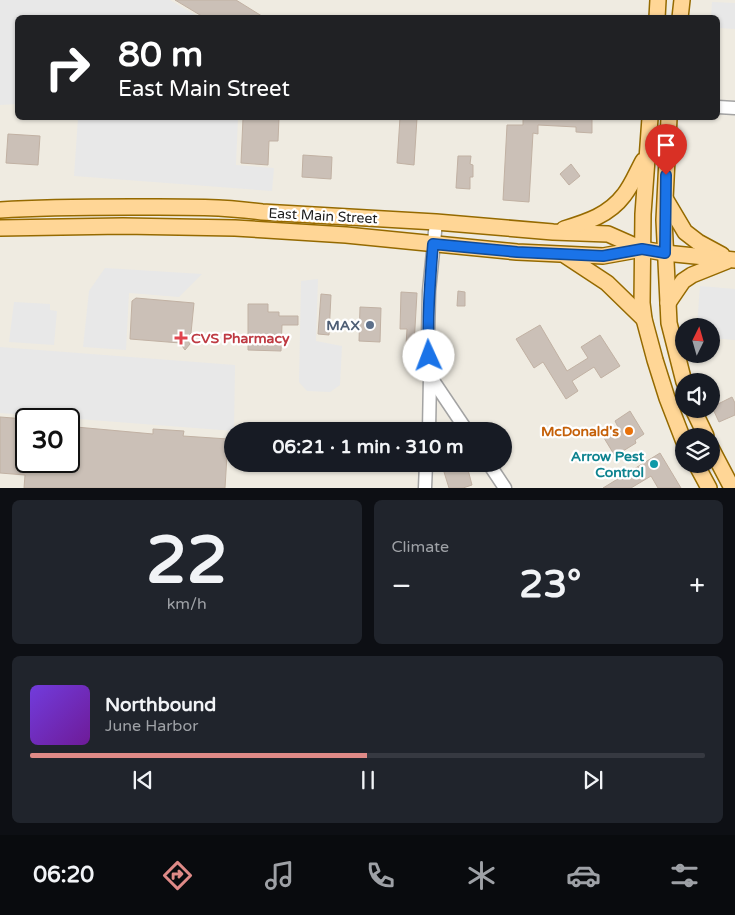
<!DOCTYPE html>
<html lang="en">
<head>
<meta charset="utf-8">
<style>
  :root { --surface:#171b24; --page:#20242c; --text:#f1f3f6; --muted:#9ea1a6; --line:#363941; --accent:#df8a87 }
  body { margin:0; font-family:"Varela Round",sans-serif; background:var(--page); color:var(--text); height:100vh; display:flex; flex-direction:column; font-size:19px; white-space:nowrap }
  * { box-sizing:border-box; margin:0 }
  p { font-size:16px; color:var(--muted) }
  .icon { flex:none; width:28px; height:28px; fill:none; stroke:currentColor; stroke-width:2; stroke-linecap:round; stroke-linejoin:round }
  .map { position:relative; height:488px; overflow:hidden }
  .details { display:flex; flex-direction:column; gap:12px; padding:12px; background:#0d0f14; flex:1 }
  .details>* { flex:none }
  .top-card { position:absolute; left:15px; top:15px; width:705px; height:105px; border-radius:8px; box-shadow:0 1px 4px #0004; background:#202124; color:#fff; overflow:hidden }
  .needle { width:32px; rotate:5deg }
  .controls { position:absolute; left:675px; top:318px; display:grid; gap:10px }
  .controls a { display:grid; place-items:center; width:45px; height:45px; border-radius:50%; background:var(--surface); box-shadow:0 1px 4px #0004; font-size:25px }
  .speed { position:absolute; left:15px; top:408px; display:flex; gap:10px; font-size:25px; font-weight:700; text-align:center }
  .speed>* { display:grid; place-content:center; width:65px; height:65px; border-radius:50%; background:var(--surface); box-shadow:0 1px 4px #0004; line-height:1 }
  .speed .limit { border:2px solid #111; border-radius:8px; background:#fff; color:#111 }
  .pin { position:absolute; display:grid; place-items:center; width:42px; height:42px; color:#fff; margin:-51px -21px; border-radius:50% 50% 50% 0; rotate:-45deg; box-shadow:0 0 5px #0007 }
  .pin .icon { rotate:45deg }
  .me { position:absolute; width:55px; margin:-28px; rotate:358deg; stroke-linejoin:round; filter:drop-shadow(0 0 4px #0008) }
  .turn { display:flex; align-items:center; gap:18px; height:105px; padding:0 20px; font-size:22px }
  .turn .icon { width:65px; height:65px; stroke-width:2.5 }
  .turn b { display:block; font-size:35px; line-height:42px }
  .big { font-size:38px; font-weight:700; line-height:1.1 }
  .details .card { flex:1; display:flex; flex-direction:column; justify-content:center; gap:8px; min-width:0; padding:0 18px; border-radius:8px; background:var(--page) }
  .details .dial { align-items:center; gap:0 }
  .dial b { font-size:65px; line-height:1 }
  .song { display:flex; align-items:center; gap:15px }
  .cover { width:60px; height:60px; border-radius:8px; background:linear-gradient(135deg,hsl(260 70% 55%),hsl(280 70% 35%)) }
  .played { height:5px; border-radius:2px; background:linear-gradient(90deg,var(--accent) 50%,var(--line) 50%) }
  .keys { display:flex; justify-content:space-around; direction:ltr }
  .heat { display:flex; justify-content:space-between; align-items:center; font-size:28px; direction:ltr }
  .details .tiles { flex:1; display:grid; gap:12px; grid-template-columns:1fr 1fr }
  .card:last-child { grid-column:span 2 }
  .trip { position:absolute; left:224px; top:422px; width:288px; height:50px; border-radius:25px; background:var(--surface); box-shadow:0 1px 4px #0004; font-weight:700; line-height:50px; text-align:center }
  .tab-bar { display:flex; height:80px; justify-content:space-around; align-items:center; background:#090b0e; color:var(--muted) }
  .tab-bar .icon { width:35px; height:35px }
  .tab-bar .on { color:var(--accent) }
  .tab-bar b { font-size:22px; color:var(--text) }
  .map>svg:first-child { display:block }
  .parking { fill:#e8e8e8 }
  .building { fill:#cbc0b7; stroke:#c1b1a3 }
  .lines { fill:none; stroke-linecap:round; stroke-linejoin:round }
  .minor-casing { stroke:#a3a3a3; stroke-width:15 }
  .major-casing { stroke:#956a00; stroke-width:18 }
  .minor { stroke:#fff; stroke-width:12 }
  .major { stroke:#ffd696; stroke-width:15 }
  .route-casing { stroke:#114b97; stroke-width:12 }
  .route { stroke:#1a73e8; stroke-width:9 }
  .service-dot { fill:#5c6f8a; stroke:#fff; stroke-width:2 }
  .health-dot { fill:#e0444e; stroke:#fff; stroke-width:2 }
  .food-dot { fill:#e8710a; stroke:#fff; stroke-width:2 }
  .culture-dot { fill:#0f9aa8; stroke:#fff; stroke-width:2 }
  .labels { text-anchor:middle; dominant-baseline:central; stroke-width:4.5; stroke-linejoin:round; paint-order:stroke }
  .street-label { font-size:14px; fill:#1c1c1c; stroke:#fff }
  .service-label { font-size:14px; font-weight:bold; fill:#4e5e75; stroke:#fff; text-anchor:end }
  .health-label { font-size:14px; font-weight:bold; fill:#be3a42; stroke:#fff; text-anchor:start }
  .food-label { font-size:14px; font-weight:bold; fill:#c56008; stroke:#fff; text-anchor:end }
  .culture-label { font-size:14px; font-weight:bold; fill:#0d838f; stroke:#fff; text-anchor:end }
</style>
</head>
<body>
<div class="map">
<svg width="735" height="488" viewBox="0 0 735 488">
  <rect width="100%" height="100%" fill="#efebe1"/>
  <!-- parking -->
  <g class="parking">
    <path d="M0,0H170L199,17L18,18L17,104L0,105Z"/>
    <path d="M712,2L735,3V29L718,28V18L711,17Z"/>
    <path d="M78,118H238L236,165L274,168L272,191L74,176Z"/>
    <path d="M105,268L202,274L179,297L129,293L126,350L83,347L89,291Z"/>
    <path d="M318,279L316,341L342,346L340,385L330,392L307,391L299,382L301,281Z"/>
    <path d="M700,286L735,289V340L711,338V326H697Z"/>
    <path d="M14,302L50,304V310L57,311L54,345L9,342Z"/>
    <path d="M0,347L235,365L234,431L0,413Z"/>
  </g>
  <!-- building -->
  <g class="building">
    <path d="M175,0H236L265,18H205Z"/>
    <path d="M243,118H279L278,141H269L268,165L241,163Z"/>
    <path d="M400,118H417L414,165L397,163Z"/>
    <path d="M523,118H592V133L576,132V127L538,125V134L533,133L529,202L503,200L507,125H523Z"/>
    <path d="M8,134L40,136L38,165L6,163Z"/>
    <path d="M303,155L332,157L331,179L302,177Z"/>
    <path d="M458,156H471L470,164L473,165V177H470V189L456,188Z"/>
    <path d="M571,164L580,176L569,185L560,174Z"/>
    <path d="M458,291L465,292V306H457Z"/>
    <path d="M401,292L417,293L414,345H406L407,329H400Z"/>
    <path d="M321,294L331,295L329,335L318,334Z"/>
    <path d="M136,298L194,303L191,333L186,338L190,344L185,350L180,343L130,339L132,301Z"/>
    <path d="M248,304H268V312H279V316H298V325H282L281,351L248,350Z"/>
    <path d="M360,307L381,308L380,342L359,341Z"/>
    <path d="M540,325L567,371L588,358L581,347L600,335L620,366L601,378L594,367L572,381L578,391L566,399L543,362L534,368L516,339Z"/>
    <path d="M732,397L735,403V415L719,422L712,407Z"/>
    <path d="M630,411L644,434L635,440L636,443L615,456L604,438L619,429L615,421Z"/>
    <path d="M0,417L26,419V461H69V422H76V427L153,434V429L184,431L183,436L228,439L225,488H24L25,475L0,473Z"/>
    <path d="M660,453L681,488H658L651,476L631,488H603Z"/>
    <path d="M467,466L472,485L463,488H449L444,472Z"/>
  </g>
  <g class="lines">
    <defs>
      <g id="minor">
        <path d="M718,107L735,108"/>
        <path d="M430,376L467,431"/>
        <path d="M429,431L430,376L428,336L429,291L436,222"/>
        <path d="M489,464L505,488"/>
        <path d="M425,488L426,464"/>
      </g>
      <g id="major">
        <path d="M657,18L658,0"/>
        <path d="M680,18L682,0"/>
        <path d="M650,118L643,214L642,303L644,319L655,360L667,398L684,442"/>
        <path d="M669,118L664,220L669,323L684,382"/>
        <path d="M666,200L685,232L698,242L722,255"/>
        <path d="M0,210C44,207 87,207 131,207C175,207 218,206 262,212L436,222L553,232L608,234L642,249L665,253L735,260"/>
        <path d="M0,228L123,226L235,228L346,235L517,252L603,256L642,249"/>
        <path d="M564,229C587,222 609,215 624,195C632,185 637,172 643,161"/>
        <path d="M566,256L607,283L644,319"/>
        <path d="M668,303L683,281L692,275L727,261"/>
        <path d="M693,409L706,436"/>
        <path d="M711,448L732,488"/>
        <path d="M696,464L709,488"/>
      </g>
    </defs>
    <!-- minor casing -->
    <use href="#minor" class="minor-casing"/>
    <!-- major casing -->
    <use href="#major" class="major-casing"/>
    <!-- minor -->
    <use href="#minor" class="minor"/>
    <!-- major -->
    <use href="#major" class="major"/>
  </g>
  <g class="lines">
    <defs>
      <path id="route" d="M429,356C427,319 430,282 433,244L517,252L603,256L642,249L665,253L666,175"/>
    </defs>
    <!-- route casing -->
    <use href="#route" class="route-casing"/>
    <!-- route -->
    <use href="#route" class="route"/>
  </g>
  <!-- markers -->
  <circle class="service-dot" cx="370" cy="325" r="5"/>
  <path class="health-dot" d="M178.5 330.5h5v5h5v5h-5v5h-5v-5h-5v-5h5z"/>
  <circle class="food-dot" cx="629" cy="431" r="5"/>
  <circle class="culture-dot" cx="654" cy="464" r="5"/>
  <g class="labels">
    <!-- street labels -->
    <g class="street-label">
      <text transform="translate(323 216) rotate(3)">East Main Street</text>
    </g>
    <!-- service labels -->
    <g class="service-label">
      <text x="360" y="325">MAX</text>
    </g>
    <!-- health labels -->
    <g class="health-label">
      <text x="191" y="338">CVS Pharmacy</text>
    </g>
    <!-- food labels -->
    <g class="food-label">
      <text x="619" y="431">McDonald's</text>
    </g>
    <!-- culture labels -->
    <g class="culture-label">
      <text x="644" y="456">Arrow Pest<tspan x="644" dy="16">Control</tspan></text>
    </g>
  </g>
</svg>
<div class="controls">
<a><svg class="needle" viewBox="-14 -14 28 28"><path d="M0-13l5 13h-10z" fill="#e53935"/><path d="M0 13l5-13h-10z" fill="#9ea1a6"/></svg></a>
<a><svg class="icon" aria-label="sound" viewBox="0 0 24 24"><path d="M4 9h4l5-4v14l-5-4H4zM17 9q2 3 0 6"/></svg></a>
<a><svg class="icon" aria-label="layers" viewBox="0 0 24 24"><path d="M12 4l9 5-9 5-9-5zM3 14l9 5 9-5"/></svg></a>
</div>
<div class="speed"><div class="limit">30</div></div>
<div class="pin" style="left:666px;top:175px;background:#d93025"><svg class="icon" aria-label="arrive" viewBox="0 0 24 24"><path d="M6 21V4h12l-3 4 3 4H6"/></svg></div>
<svg class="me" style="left:429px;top:356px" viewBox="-20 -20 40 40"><circle r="19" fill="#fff"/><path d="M0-13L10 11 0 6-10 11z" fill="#1a73e8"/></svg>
<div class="trip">06:21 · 1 min · 310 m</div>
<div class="top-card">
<div class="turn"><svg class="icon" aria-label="right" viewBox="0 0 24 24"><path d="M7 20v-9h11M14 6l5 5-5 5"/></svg><div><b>80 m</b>East Main Street</div></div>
</div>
</div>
<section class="details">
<div class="tiles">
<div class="card dial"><b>22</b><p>km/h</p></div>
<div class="card"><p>Climate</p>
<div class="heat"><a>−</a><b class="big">23°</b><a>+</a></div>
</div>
<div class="card">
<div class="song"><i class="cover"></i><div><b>Northbound</b><p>June Harbor</p></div></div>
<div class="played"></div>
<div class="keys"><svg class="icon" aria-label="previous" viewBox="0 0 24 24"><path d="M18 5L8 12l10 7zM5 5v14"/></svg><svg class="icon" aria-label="pause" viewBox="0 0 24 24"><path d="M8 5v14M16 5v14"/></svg><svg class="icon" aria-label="next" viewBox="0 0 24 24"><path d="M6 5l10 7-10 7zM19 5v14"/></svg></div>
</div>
</div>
</section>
<nav class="tab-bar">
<b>06:20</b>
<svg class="icon on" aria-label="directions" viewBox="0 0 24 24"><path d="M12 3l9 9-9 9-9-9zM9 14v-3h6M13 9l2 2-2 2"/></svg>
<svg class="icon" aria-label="music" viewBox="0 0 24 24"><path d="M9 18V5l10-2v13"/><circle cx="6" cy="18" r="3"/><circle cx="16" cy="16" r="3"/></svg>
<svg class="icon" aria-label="phone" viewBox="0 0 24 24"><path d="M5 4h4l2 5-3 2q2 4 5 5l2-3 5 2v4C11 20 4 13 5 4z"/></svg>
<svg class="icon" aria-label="climate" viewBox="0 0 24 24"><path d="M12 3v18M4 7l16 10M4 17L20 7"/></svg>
<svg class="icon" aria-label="car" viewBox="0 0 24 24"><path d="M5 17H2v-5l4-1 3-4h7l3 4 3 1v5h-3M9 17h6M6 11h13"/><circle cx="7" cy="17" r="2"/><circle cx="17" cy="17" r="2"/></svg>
<svg class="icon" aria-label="filters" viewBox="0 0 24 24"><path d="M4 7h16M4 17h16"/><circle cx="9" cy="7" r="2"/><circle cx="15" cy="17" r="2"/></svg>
</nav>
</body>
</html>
